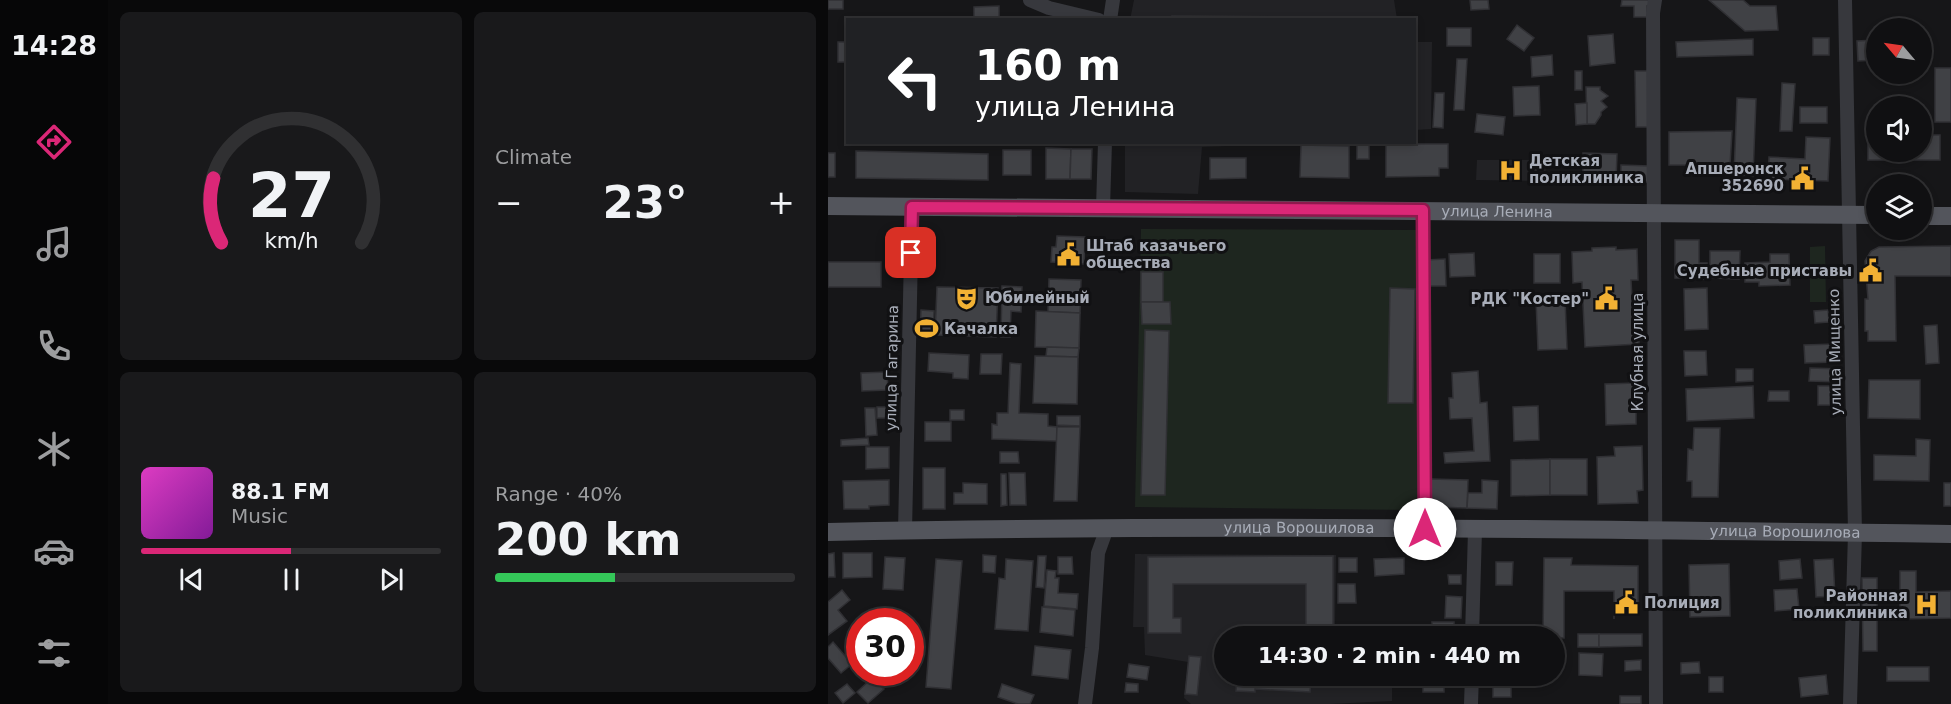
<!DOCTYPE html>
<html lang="en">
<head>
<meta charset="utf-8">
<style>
  :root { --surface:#101012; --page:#19191b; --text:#f1f3f6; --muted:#9c9d9f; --line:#303032; --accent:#db2777 }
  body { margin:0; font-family:"DejaVu Sans",sans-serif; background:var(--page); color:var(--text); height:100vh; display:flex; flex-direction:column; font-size:22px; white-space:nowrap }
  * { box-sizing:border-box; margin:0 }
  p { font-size:20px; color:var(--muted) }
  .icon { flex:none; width:33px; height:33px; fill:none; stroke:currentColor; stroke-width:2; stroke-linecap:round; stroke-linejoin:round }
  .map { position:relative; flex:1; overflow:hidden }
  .panel { display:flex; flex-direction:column; gap:12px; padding:12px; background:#09090a; width:720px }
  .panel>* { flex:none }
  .guide { position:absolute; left:18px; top:18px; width:570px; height:126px; border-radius:0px; box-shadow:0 3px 9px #0003,0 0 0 2px var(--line); background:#202124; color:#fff; overflow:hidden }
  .needle { width:39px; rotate:299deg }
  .fabs { position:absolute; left:1038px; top:18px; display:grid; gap:12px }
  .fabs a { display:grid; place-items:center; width:66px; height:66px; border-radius:50%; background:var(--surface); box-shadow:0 3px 9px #0003,0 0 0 2px var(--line); font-size:30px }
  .speed { position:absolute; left:18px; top:608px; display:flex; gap:12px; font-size:30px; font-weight:700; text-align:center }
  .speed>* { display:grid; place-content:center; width:78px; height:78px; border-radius:50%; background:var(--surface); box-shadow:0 3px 9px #0003,0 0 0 2px var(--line); line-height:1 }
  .speed .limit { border:9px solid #d22; background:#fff; color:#111 }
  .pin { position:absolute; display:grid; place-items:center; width:51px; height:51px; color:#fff; margin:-26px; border-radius:12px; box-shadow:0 3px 9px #0006 }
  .me { position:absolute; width:66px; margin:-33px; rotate:0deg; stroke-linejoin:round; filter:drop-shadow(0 0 4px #0008) }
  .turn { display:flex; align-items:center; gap:21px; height:126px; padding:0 30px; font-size:27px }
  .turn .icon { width:78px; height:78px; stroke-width:2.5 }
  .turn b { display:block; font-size:42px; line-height:51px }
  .big { font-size:45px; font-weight:700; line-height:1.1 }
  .panel .card { flex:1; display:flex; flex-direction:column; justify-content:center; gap:9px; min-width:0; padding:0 21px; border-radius:9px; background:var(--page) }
  .panel .dial { align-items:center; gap:0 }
  .dial svg { height:156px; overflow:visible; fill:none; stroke:var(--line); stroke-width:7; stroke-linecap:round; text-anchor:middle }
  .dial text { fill:var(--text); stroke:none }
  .song { display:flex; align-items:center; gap:18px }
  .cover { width:72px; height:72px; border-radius:9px; background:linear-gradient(135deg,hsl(310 70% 55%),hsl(290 70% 35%)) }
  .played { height:6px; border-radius:3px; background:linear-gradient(90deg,var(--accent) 50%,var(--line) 50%) }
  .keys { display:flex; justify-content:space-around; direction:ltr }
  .heat { display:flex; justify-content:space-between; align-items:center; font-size:33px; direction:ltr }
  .charge { height:9px; border-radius:4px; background:linear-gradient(90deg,#34c759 40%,var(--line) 0) }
  .panel .tiles { flex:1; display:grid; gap:12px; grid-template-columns:repeat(2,1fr) }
  .trip { position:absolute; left:386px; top:626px; width:351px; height:60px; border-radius:30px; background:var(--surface); box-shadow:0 3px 9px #0003,0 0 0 2px var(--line); font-weight:700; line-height:60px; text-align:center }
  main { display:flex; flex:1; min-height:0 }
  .menu { display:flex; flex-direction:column; width:108px; justify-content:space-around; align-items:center; background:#060607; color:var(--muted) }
  .menu .icon { width:42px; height:42px }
  .menu .selected { color:var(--accent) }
  .menu b { font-size:27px; color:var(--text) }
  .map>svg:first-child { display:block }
  .built { fill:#222225 }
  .green { fill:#1e261f }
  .building { fill:#404145; stroke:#303034; stroke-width:1.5 }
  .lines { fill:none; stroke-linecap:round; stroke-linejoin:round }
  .minor { stroke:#37383d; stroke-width:14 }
  .major { stroke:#53555c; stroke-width:18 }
  .route-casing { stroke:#8e194d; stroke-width:15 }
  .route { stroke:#db2777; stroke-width:10 }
  .labels { text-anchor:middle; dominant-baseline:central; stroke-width:6; stroke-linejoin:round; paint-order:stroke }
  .poi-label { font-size:15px; font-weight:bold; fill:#a8adb8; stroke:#111113; text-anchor:start }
  .street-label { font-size:15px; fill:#a8adb8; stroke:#111113 }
</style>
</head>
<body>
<main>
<nav class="menu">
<b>14:28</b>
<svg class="icon selected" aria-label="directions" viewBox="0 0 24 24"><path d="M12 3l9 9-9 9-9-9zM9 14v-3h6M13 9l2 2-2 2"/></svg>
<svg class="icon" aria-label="music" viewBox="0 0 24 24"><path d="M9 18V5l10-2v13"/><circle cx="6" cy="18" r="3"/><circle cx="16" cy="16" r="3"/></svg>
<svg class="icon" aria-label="phone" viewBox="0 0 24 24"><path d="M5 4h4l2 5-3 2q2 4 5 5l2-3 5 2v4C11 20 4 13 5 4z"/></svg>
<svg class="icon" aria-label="climate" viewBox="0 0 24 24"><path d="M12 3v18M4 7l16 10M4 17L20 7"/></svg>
<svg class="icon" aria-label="car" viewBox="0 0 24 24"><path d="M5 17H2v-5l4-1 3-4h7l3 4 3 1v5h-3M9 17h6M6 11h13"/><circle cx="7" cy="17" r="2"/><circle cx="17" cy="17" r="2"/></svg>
<svg class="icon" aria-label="filters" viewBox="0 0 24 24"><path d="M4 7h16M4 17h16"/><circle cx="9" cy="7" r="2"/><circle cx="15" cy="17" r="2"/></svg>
</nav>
<section class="panel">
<div class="tiles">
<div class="card dial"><svg viewBox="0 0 100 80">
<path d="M14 69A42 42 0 1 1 86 69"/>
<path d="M14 69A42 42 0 0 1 10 36" stroke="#db2777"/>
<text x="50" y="56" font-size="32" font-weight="700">27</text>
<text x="50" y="72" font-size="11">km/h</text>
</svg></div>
<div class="card"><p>Climate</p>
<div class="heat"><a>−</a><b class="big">23°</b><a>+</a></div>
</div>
<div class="card">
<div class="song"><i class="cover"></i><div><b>88.1 FM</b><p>Music</p></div></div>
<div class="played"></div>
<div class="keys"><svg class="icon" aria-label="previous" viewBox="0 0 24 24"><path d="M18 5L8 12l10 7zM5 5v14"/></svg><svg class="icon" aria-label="pause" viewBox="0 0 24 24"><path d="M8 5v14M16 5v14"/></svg><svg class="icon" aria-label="next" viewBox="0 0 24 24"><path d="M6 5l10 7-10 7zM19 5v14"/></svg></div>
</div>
<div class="card"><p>Range · 40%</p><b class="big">200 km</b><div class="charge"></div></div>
</div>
</section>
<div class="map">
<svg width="1123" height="704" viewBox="0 0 1123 704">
  <rect width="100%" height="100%" fill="#161618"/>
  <!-- built -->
  <g class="built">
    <path d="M306,0H566L569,19L302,20Z"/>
    <path d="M587,42H604L603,129L587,130Z"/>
    <path d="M297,143L474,142L475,143L374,147L370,194L297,192Z"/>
    <path d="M649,160H718L717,181L648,180Z"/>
    <path d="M307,554L508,555L507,625L554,628V636H396V675H564V701L502,704H363L356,698L360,662L317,655L316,627H305Z"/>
  </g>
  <!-- green -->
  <g class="green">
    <path d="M313,229L591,230L590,510L307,507Z"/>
    <path d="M997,246L998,302H982V247Z"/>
  </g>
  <!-- building -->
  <g class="building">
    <rect x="0" y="0" width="15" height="9"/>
    <path d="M642,0H660L661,9L643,10Z"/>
    <path d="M794,0H825V7L819,6V17H806V6H793Z"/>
    <path d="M881,0H915L922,6H948L950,30L917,31Z"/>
    <path d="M171,6V20H146V7Z"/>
    <path d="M344,16L463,17V20H344Z"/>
    <path d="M689,25L706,38L696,51L679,39Z"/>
    <rect x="619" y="28" width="24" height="18"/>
    <path d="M785,34L787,63L762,66L760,36Z"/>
    <rect x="985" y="38" width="16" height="17"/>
    <path d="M925,39V55L849,57L848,42Z"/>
    <path d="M1048,40V60L1030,61L1029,41Z"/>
    <rect x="10" y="42" width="10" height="20"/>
    <path d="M724,55L725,75L704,77L703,57Z"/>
    <path d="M629,59H639L636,110H626Z"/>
    <rect x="1107" y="68" width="16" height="54"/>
    <rect x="747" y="71" width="7" height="19"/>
    <path d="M807,71H820V127H808Z"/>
    <path d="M954,83L967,84L964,131H952Z"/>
    <path d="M711,86L712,115L686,116L685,87Z"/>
    <path d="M758,87H772V90L780,96L773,101L779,107L773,112V115L767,124H759Z"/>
    <path d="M607,93H616L615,128L605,127Z"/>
    <path d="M909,98L928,99L925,176L906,175Z"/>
    <rect x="1066" y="101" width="21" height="5"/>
    <path d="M759,103V124L748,125L747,104Z"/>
    <rect x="972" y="107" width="27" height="16"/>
    <path d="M649,114L677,117L675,135L647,132Z"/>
    <path d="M904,131L902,165H841V132Z"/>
    <path d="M1040,135H1048V152H1094V135H1112V160H1040Z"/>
    <path d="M978,137L1002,138L1000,181L940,179L941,157L977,159Z"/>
    <rect x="529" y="142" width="12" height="17"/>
    <path d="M558,142H578V144H620V168H611V176L558,177Z"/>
    <path d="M473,145L521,146V178L472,177Z"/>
    <path d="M218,148L243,149L242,179H218Z"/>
    <path d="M243,149H264L263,179H242Z"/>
    <rect x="175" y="150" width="28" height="25"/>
    <path d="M28,151L160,154V180L28,178Z"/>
    <rect x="0" y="153" width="7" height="24"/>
    <path d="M755,153L789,154L788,180L755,179Z"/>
    <path d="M382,158H418V178L382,179Z"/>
    <path d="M793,165L821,166V182H793Z"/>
    <path d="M229,236L257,237L256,264L223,262L224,247H228Z"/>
    <path d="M847,240H871V263H879V279L847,278Z"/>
    <path d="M1123,246V276H1067L1068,341H1040V331H1037V299H1040L1037,261L1043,251L1051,247Z"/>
    <path d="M788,247V250L809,249L810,280H803L805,317L810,316L811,344L757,347L754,282L745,283L744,252L764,251V248Z"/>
    <path d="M882,251H912L911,279L882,278Z"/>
    <path d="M646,253L647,276L622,277L621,254Z"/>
    <rect x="706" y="254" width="26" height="29"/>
    <path d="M942,254H961L962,285L931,286V282H917V263L942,262Z"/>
    <path d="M617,259L618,286H599L598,260Z"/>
    <rect x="0" y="262" width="53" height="25"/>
    <rect x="313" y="272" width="22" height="30"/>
    <path d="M221,279L253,280L252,313L220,312Z"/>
    <path d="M174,286L194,287L193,312L183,311L182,337H173Z"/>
    <path d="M109,287L170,288L168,337L107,335Z"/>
    <path d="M562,288L587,289L585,403H560Z"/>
    <path d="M879,288L880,329L857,330L856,289Z"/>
    <path d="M737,299L739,349L710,350L708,300Z"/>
    <path d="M313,302H342L343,324H314Z"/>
    <path d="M93,310L106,311L105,335H92Z"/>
    <path d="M1000,310L1001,322L987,323L986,311Z"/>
    <path d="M208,311L252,313L251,348L207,347Z"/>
    <path d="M1109,325L1111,363L1098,364L1096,326Z"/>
    <path d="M317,330L341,331L337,495H313Z"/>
    <path d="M1007,344V362L977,363L976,345Z"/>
    <path d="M219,347L251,348L250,357L218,356Z"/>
    <path d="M856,351H878L879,375L857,376Z"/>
    <path d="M101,353L141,355L140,379L125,378V373L100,371Z"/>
    <path d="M153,354H174L173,374H152Z"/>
    <path d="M207,356L250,357L249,404L205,403Z"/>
    <path d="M182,363L193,364L191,413L220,414V426L229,427V441L164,439V424L169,425V413H180Z"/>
    <path d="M982,368L1014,369L1013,382L981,381Z"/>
    <path d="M908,369H925V381L908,382Z"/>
    <path d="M650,371L652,403L659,402L662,461L617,463L616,453L646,451L644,418L622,419L621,398H625L624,373Z"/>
    <path d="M59,372L60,390L34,391L33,373Z"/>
    <path d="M1041,380H1092V419L1040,418Z"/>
    <path d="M808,383V424L778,425L777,384Z"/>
    <path d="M925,386L926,418L859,421L858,389Z"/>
    <rect x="990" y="386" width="22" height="19"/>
    <path d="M941,391H961V401H940Z"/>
    <path d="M710,406L711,440L686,441L685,407Z"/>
    <path d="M49,407H60L61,418H49Z"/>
    <path d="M37,408H47L49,435L38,436Z"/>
    <rect x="122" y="410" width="14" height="10"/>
    <path d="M229,416H252V426L229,425Z"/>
    <rect x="97" y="422" width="26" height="19"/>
    <path d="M229,427H252L249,501H226Z"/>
    <path d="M866,428H892L890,497H864V481H859L860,449L865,450Z"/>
    <path d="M40,438L41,445L13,446V440Z"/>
    <path d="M1088,439L1102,440L1101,481L1046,480V455L1088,456Z"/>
    <path d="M814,446L815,490L809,491L810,503L770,504L769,457L787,456L786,447Z"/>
    <path d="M38,447H61V468L38,469Z"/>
    <path d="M172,452H190L191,463H172Z"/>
    <path d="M722,459V495L683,496V460Z"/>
    <rect x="722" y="459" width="37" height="36"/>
    <rect x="95" y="468" width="22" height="41"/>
    <path d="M181,473H197L198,505H182Z"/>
    <path d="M173,474H178L179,505L173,506Z"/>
    <path d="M603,479L640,480L639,508L602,507Z"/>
    <path d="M61,480V505L41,506V509H16L15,481Z"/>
    <path d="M654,480L670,481L669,509L639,508L640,493H654Z"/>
    <path d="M135,483L159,484V504H126V493H135Z"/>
    <rect x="1116" y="483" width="7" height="23"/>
    <path d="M6,553L7,577H0V554Z"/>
    <path d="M15,553H44V577L15,578Z"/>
    <path d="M155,555L168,556L167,573L155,572Z"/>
    <path d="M210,556H218L216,588L208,587Z"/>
    <path d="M505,556V636H451V631H478V584H345V618H353V633H320V557Z"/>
    <path d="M57,557L77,558L75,590L55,589Z"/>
    <path d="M230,557H244L245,574H230Z"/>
    <rect x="511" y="558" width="18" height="14"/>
    <path d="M576,558V574L547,576L546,559Z"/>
    <path d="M716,558H744L743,565L810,566V614H786V619V591H736V638L715,636Z"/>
    <path d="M108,559L134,561L123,689L98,687Z"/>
    <path d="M178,559L205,561L200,631L167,629L171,578L177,579Z"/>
    <path d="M972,559L974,578L952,580L951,561Z"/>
    <path d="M1005,559L1007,596L988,597L986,560Z"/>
    <path d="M668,562H685L684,585H668Z"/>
    <path d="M901,564L902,616L862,617L861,565Z"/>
    <path d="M219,570L228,571L227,578H231L230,593L250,594L249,609L216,606Z"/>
    <path d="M1072,571H1088V592L1123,591V618L1072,619Z"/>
    <path d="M620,575H633V584H621Z"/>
    <path d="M1034,578H1049V651H1035Z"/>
    <path d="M510,584H527L528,603H510Z"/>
    <path d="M969,589L971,609L947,611L946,590Z"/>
    <path d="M14,590L22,600L10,610L19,621L0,635V602Z"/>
    <path d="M618,596L634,597L633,618H617Z"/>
    <path d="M214,607L247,610L245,636L212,632Z"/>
    <path d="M604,622H626V636H605Z"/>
    <rect x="750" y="634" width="21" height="13"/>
    <path d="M771,634H814V646L771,647Z"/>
    <path d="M5,642L24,664L13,673L0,658V647Z"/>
    <path d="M207,646L243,650L240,679L204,675Z"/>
    <path d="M751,653L775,654L774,676L751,675Z"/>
    <path d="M361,656L373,657L369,695L357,694Z"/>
    <path d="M813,660V670L797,671V661Z"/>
    <path d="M871,662L872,673L853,674V663Z"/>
    <path d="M301,664L321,667L319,680L299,677Z"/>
    <rect x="1059" y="667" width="42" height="14"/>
    <path d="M409,675L483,678L482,692L427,689V692L408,691Z"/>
    <path d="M998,675L1000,694L973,697L971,678Z"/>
    <rect x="881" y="677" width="14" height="15"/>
    <path d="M44,678L56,689L40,703L29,692Z"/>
    <path d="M616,680V692H595V681Z"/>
    <path d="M298,683L310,684V692H297Z"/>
    <rect x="665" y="683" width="18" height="14"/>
    <path d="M19,684L27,693L15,703L7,693Z"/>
    <path d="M174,684L206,695L202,704H190L170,697Z"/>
    <rect x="792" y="696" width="21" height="8"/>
  </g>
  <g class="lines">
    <!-- minor -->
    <g class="minor">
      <path d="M202,0L221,8L271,20"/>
      <path d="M827,0L825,13L828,704"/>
      <path d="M1017,0L1027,533L1022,704"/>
      <path d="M282,20L285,0"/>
      <path d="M275,208L277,142"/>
      <path d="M595,210L597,529"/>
      <path d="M77,531L84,207"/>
      <path d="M644,636L647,530"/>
      <path d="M257,704L264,648L270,553L279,528"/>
      <path d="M643,704L644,675"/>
    </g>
    <!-- major -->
    <g class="major">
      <path id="s1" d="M0,206L1048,215"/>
      <path d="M1094,216H1123"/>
      <path id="s2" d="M0,532C374,524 749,529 1123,534"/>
    </g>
  </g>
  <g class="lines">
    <defs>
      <path id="route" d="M83,253L84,207L595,210L597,529"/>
    </defs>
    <!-- route casing -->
    <use href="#route" class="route-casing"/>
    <!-- route -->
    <use href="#route" class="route"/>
  </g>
  <!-- icons -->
  <defs>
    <symbol id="hospital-bare" viewBox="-9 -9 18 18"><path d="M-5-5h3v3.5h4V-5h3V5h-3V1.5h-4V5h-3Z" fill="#f2b134" stroke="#111113" stroke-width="2.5" paint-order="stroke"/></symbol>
    <symbol id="civic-bare" viewBox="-9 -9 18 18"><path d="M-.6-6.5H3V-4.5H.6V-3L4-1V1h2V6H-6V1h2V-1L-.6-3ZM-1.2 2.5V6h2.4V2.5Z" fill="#f2b134" stroke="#111113" stroke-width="2.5" paint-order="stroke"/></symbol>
    <symbol id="theatre-bare" viewBox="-9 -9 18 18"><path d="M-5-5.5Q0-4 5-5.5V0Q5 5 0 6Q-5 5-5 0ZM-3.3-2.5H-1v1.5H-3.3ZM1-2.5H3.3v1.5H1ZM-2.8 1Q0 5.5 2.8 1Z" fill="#f2b134" stroke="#111113" stroke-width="2.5" paint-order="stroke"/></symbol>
    <symbol id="stadium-bare" viewBox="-9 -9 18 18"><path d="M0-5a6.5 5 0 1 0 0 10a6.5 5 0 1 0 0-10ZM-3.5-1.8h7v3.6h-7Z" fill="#f2b134" stroke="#111113" stroke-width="2.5" paint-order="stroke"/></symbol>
  </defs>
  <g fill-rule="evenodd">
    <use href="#hospital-bare" x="666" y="154" width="33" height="33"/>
    <use href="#civic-bare" x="958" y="162" width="33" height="33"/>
    <use href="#civic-bare" x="224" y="238" width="33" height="33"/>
    <use href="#civic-bare" x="1026" y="254" width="33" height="33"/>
    <use href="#theatre-bare" x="122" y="282" width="33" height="33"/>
    <use href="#civic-bare" x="762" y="282" width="33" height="33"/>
    <use href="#stadium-bare" x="82" y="312" width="33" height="33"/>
    <use href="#civic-bare" x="782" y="586" width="33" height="33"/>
    <use href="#hospital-bare" x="1082" y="588" width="33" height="33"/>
  </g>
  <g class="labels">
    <!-- poi labels -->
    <g class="poi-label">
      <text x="701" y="161">Детская<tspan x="701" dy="17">поликлиника</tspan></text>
      <text x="956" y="169" text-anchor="end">Апшеронск<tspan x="956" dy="17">352690</tspan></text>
      <text x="258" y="246">Штаб казачьего<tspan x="258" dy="17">общества</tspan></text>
      <text x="1024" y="271" text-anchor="end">Судебные приставы</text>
      <text x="157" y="298">Юбилейный</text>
      <text x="761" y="299" text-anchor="end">РДК "Костер"</text>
      <text x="116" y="329">Качалка</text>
      <text x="1080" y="596" text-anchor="end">Районная<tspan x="1080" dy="17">поликлиника</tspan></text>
      <text x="816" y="603">Полиция</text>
    </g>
    <!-- street labels -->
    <g class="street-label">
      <text stroke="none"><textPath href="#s1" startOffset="669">улица Ленина</textPath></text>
      <text transform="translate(810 352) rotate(-90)">Клубная улица</text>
      <text transform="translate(1007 352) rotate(-91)">улица Мищенко</text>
      <text transform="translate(64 368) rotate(-89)">улица Гагарина</text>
      <text stroke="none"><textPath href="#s2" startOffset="471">улица Ворошилова</textPath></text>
      <text stroke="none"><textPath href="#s2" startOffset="957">улица Ворошилова</textPath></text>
    </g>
  </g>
</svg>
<div class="fabs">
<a><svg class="needle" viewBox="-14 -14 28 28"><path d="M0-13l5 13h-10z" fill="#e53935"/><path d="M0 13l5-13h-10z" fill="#9c9d9f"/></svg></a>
<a><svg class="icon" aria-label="sound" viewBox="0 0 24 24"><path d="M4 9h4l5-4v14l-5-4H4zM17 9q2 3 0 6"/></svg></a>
<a><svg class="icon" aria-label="layers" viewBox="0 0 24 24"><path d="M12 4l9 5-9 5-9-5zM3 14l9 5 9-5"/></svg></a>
</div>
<div class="speed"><div class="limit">30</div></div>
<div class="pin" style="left:83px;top:253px;background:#d93025"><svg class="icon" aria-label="arrive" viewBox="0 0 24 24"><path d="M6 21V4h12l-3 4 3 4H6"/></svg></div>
<svg class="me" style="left:597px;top:529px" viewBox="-20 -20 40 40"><circle r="19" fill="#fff"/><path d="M0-13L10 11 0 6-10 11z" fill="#db2777"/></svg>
<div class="trip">14:30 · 2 min · 440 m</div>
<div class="guide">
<div class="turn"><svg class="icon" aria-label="left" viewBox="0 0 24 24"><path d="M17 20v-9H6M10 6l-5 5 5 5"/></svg><div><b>160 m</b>улица Ленина</div></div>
</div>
</div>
</main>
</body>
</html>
